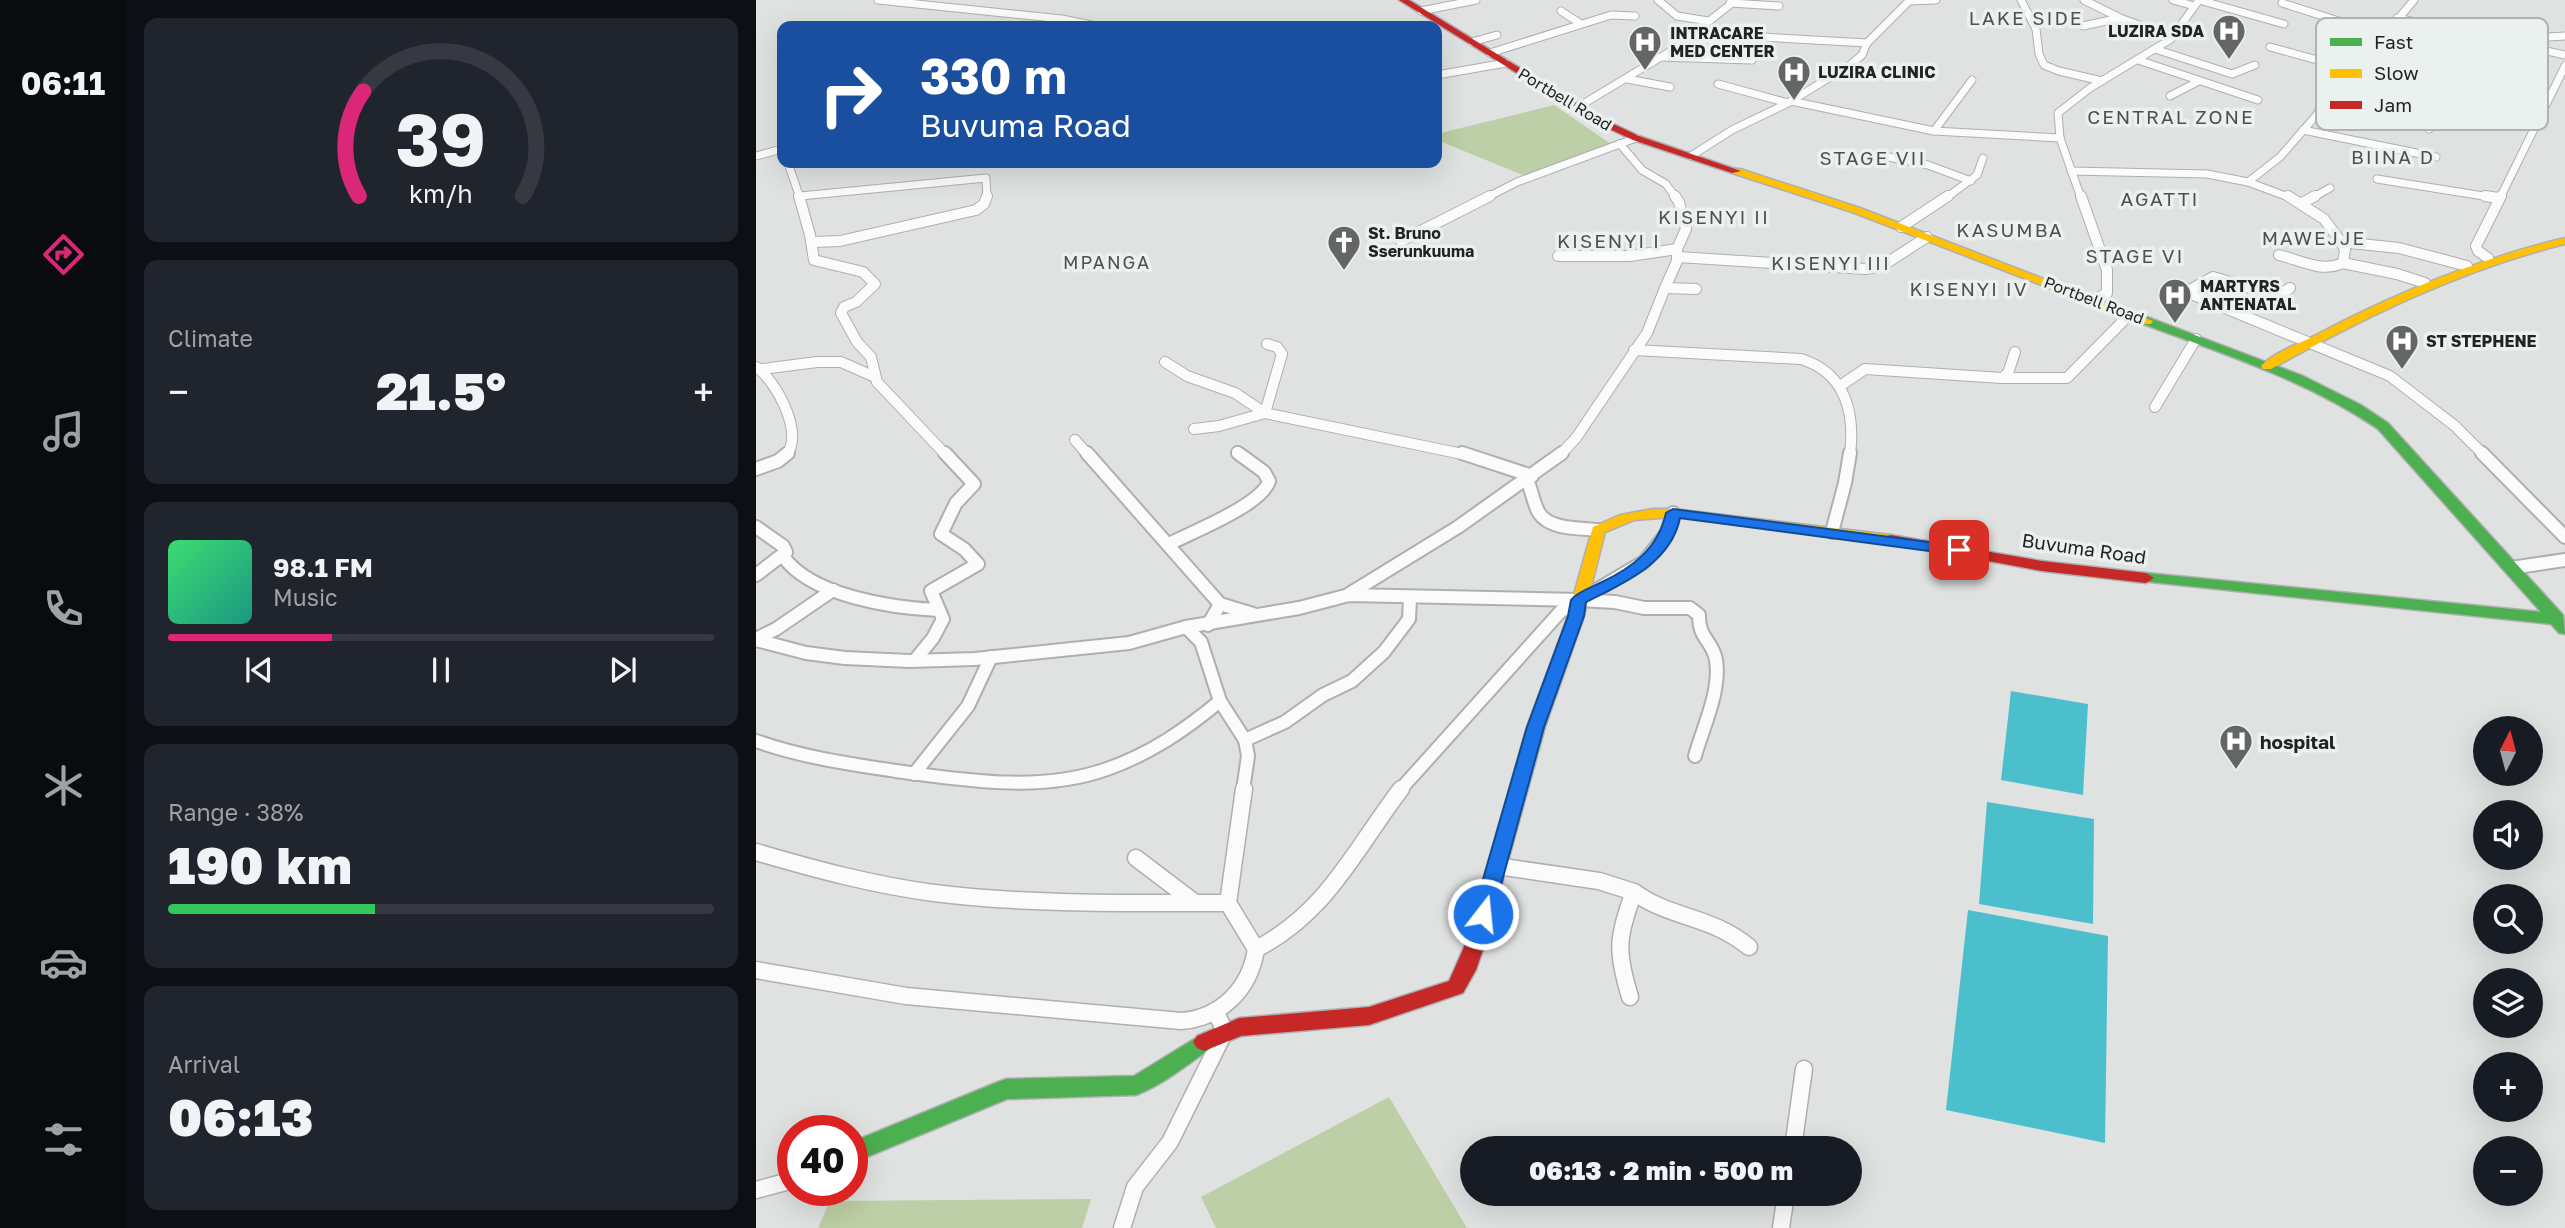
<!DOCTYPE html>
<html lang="en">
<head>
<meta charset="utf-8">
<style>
  :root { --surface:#171b24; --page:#20242c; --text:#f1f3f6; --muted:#9ea1a6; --line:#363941; --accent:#db2777 }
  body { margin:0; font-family:"Golos Text",sans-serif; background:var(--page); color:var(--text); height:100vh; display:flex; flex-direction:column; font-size:26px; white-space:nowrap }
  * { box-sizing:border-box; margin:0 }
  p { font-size:23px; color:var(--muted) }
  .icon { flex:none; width:38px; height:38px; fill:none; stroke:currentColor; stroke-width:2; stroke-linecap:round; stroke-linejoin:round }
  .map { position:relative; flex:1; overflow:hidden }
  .drawer { display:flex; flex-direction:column; gap:18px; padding:18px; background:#0d0f14; width:630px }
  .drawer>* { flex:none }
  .banner { position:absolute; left:21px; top:21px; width:665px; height:147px; border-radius:14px; box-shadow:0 7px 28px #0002; background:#1a4fa0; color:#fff; overflow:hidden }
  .needle { width:46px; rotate:6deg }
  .buttons { position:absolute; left:1717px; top:716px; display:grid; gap:14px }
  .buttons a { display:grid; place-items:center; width:70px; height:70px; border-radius:50%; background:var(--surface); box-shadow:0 7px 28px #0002; font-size:35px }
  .speed { position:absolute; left:21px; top:1115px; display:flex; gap:14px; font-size:35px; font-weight:700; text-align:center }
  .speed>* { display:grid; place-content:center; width:91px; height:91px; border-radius:50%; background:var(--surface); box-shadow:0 7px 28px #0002; line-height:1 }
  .speed .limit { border:10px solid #d22; background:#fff; color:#111 }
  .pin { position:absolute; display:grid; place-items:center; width:60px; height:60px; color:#fff; margin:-30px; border-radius:14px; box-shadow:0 4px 10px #0006 }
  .me { position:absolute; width:77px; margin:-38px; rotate:16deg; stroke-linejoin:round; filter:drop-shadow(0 0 5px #0008) }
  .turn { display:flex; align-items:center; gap:24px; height:147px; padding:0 28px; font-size:32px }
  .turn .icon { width:91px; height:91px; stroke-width:2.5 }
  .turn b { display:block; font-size:49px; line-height:60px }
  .big { font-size:52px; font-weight:800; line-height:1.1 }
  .drawer .card { flex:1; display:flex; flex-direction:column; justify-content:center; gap:10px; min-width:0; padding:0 24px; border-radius:14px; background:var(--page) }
  .drawer .dial { align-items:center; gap:0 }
  .dial svg { height:182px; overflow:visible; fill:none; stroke:var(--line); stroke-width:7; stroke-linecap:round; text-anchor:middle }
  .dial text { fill:var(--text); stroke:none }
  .song { display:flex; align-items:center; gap:21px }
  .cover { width:84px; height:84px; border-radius:10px; background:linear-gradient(135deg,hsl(140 70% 55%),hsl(170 70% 35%)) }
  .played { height:7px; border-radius:4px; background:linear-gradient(90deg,var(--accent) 30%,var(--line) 30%) }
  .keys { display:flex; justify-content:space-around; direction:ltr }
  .heat { display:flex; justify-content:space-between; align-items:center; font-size:38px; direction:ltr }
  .charge { height:10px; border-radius:5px; background:linear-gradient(90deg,#34c759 38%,var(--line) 0) }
  .trip { position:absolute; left:704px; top:1136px; width:402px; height:70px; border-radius:35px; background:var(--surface); box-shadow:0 7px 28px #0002; font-weight:800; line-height:70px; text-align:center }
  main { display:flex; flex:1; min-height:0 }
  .tab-bar { display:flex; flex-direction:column; width:126px; justify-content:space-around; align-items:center; background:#090b0e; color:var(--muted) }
  .tab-bar .icon { width:49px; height:49px }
  .tab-bar .current { color:var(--accent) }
  .tab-bar b { font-size:32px; color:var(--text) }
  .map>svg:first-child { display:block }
  .green { fill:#bdcfa6 }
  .water { fill:#4bc0cc }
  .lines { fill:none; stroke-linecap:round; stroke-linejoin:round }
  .street-far3-casing { stroke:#aeb0b0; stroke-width:9 }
  .street-far2-casing { stroke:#aeb0b0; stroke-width:12 }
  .street-far1-casing { stroke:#aeb0b0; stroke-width:16 }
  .street-casing { stroke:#aeb0b0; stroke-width:19 }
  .fast-casing { stroke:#aeb0b0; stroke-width:3 }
  .slow-casing { stroke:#aeb0b0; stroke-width:3 }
  .jam-casing { stroke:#aeb0b0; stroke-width:3 }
  .street-far3 { stroke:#fafbfa; stroke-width:7 }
  .street-far2 { stroke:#fafbfa; stroke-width:10 }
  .street-far1 { stroke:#fafbfa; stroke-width:12 }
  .street { stroke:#fafbfa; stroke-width:16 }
  .fast { fill:#4caf50; fill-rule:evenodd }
  .slow { fill:#ffc107; fill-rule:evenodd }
  .jam { fill:#c62828; fill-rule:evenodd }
  .route { fill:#1a73e8; stroke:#114b97; stroke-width:2 }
  .labels { text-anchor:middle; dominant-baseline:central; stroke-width:7; stroke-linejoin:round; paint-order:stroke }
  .far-poi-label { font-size:16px; font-weight:bold; fill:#222423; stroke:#ebf1ee; text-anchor:start }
  .far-street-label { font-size:16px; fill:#222423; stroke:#ebf1ee }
  .far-neighbourhood-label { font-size:18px; letter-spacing:2px; fill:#4d514f; stroke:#ebf1ee }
  .far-quarter-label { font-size:19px; letter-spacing:2px; fill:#4d514f; stroke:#ebf1ee }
  .street-label { font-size:19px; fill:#222423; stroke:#ebf1ee }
  .poi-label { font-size:19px; font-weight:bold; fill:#222423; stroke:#ebf1ee; text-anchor:start }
  .key { fill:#ebf1ee; stroke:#afb4b1; stroke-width:2 }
  .key-label { font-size:19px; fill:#222423 }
</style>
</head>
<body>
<main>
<nav class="tab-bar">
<b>06:11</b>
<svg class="icon current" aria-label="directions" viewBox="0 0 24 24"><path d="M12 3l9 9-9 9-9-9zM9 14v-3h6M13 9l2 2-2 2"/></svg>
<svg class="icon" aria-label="music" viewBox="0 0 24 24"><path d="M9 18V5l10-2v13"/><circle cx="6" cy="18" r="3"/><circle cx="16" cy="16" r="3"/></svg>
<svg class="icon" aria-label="phone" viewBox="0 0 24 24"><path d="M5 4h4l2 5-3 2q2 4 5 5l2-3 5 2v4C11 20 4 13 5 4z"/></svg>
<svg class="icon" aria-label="climate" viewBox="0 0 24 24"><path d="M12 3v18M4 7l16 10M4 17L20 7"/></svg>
<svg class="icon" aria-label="car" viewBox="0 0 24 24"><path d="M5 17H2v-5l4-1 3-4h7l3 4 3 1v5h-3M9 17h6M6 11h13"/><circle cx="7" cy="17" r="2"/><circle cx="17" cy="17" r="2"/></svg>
<svg class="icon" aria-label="filters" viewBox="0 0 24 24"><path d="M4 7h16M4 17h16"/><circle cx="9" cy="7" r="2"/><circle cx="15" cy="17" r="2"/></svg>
</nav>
<section class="drawer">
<div class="card dial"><svg viewBox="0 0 100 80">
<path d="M14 69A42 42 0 1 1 86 69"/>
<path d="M14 69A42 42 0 0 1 16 23" stroke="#db2777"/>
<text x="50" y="56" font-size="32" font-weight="700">39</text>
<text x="50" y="72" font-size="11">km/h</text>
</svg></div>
<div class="card"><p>Climate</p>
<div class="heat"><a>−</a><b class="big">21.5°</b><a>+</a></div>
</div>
<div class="card">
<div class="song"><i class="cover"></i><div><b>98.1 FM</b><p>Music</p></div></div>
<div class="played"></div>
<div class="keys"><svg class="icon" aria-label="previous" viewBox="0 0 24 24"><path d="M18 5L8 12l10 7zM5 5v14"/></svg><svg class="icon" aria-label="pause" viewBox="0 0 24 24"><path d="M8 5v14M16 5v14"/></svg><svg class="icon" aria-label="next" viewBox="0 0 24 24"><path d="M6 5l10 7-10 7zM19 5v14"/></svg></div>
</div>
<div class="card"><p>Range · 38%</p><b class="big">190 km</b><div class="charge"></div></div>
<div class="card"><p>Arrival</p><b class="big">06:13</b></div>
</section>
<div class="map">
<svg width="1809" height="1228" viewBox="0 0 1809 1228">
  <rect width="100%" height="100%" fill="#dfe2e1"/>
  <!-- green -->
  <g class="green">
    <path d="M798,105L855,144L769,176L681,140V134Z"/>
    <path d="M633,1097L711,1228H460L445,1197Z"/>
    <path d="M335,1199L326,1228H62L74,1201Z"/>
  </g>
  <!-- water -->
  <g class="water">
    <path d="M1255,691L1332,704L1327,795L1245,780Z"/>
    <path d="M1231,802L1338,819L1337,924L1223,904Z"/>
    <path d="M1212,910L1352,936L1349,1143L1190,1110Z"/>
  </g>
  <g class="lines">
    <defs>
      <g id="street-far3">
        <path d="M122,0L306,19L340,26"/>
        <path d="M902,0L921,16L952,21"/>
        <path d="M1265,0L1280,29L1283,54L1288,65L1303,71L1346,81"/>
        <path d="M1328,0L1364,18L1416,37"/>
        <path d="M1417,0L1438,6"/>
        <path d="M1443,0L1528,24"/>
        <path d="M1153,1L1180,0"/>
        <path d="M974,3L1023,6"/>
        <path d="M1526,3L1589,23L1630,31"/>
        <path d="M665,11L720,0"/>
        <path d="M805,11L825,24"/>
        <path d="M1641,18L1809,55"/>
        <path d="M1327,26L1364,18"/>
        <path d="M936,33L1111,43"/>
        <path d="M716,42L741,35"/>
        <path d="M1764,45L1774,38L1809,36"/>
        <path d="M1514,47L1783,121"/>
        <path d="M1399,49L1476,74L1499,65"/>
        <path d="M734,53L855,15L879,16"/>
        <path d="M1608,53L1679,63"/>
        <path d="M905,57L996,60"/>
        <path d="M1382,60L1502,100"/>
        <path d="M681,75L750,63"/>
        <path d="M871,79L914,87"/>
        <path d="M962,84L1032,103"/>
        <path d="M1414,96L1443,81"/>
        <path d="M1035,101L1178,131L1304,138"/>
        <path d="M822,107L915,51L980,0"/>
        <path d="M1563,108L1603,117H1626"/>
        <path d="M1673,129L1700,98"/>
        <path d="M1547,130L1680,157"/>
        <path d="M1178,131L1216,80"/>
        <path d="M864,144L886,170L910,184L920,198"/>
        <path d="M0,156L26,149"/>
        <path d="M935,156L976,130L1032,103L1094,65L1106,55L1111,43L1154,0"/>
        <path d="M1128,156L1172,165L1215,181"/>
        <path d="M32,163L44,198"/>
        <path d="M1315,171L1451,174L1492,182L1524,157L1558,118L1599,63L1626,38L1658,0"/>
        <path d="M1621,179L1740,198"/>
        <path d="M1492,182L1535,198"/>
        <path d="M44,196L230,178L231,198"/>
        <path d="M730,198L761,182L880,138"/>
        <path d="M1190,198L1221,175L1227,158"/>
        <path d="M1325,198L1304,138L1302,113L1334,88L1415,39L1443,0"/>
        <path d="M1556,198L1574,188"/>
        <path d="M1744,198L1809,66"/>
      </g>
      <g id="street-far2">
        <path d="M43,196L54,235L58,260L107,272L119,284L100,302L88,307L85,313L101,342L115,357L121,382L190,455"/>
        <path d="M919,196L923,202L930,229L921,249V261L909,288L940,289"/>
        <path d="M1325,196L1351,270V293L1338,300"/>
        <path d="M1532,196L1568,219L1585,242L1643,248L1711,266"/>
        <path d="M1729,196L1742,198"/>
        <path d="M1546,203L1559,196"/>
        <path d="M1145,227L1192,196"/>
        <path d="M645,241L734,196"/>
        <path d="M58,242L84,241L220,210L228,204L231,196"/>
        <path d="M1585,242L1589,249L1587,263L1641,274L1669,283"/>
        <path d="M1523,255C1544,260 1565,273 1587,263"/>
        <path d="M802,256H874L921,249"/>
        <path d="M922,257L1110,269L1126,266L1171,237"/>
        <path d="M1732,258L1722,251L1720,246L1745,196"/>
        <path d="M1534,288L1522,296L1457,277L1430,292L1634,376L1699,426L1728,455"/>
        <path d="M878,350L1045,359C1090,373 1099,413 1094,455"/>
        <path d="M409,362L431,376L479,393L509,413L711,455"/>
        <path d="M0,367C20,380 49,435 30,455"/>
        <path d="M6,369L61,362H85L119,377"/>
        <path d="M1246,378H1311L1374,314"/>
        <path d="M1084,386L1109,369L1246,378L1252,373L1259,352"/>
        <path d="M1399,407L1440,339"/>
        <path d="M509,413L526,354L521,347L511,344"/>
        <path d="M438,429L463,426L509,413"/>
        <path d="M319,440L332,455"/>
        <path d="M481,452L485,455"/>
        <path d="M804,455L820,438L891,333L909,288"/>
      </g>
      <g id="street-far1">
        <path d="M331,453L464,604L452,625"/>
        <path d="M706,453L776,476"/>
        <path d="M1726,453L1809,537"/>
        <path d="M0,469L22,461L32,453"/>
        <path d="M771,480C776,490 777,503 783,513C794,530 824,528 842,530"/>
        <path d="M0,527L27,546L30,552L0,575"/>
        <path d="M1076,532L1089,483L1094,453"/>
        <path d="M413,544C436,532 506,505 513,481L508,472L482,453"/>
        <path d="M27,556C54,596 137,608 182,610"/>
        <path d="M1755,568L1809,560"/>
        <path d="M593,594L702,527L806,453"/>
        <path d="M464,604L497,614"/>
        <path d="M0,639L20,629L77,590"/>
        <path d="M0,640L50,653L89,658L153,661L219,659L373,643L430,627L543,608L593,595L823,600L859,602L888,608H934L943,615C942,638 957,641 960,660C965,691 947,727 939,756"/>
        <path d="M159,660L177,638L187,619L175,591L222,564L208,549L185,534L200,503L218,484L189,453"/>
        <path d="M464,701L489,740"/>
        <path d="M0,741C45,757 93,764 140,771C208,780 284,793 351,769C394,754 429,730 464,701L445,642L430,627"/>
        <path d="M158,774L212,706L235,657"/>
        <path d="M487,790L492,756L489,740L529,722L567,695L596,681L628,652L653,619L654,598"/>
        <path d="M644,790L805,611L888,562L911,533L917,513"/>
      </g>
      <g id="street">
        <path d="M488,789L472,903L500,949C571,913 599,849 645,789"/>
        <path d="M0,852C58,869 117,885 178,893C275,905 374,903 472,903"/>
        <path d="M380,858L438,902"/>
        <path d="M741,866L843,881L878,892C861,937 860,951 874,997"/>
        <path d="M878,892C915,919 954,915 993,947"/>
        <path d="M0,970L150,996L425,1021C465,1018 494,989 500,949"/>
        <path d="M1037,1148L1048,1069"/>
        <path d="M0,1190L37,1180"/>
        <path d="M366,1228L379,1187L414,1142L469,1031L459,1011"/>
        <path d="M1025,1228L1030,1194"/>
      </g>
      <g id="fast">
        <path d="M1391,317L1547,376L1605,405L1632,423L1807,615L1809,634L1803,633L1795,624L1385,581L1382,578L1385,575L1390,573L1785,612L1622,429C1550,380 1468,354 1387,324L1385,321Z"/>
        <path d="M819,614L827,619L789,727L729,944L726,950L719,952L712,950L709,944L771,727L811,619Z"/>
        <path d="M448,1033L455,1036L459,1042L455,1048C431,1065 408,1084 380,1095L251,1099L96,1163V1142L242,1082L250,1079L378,1076Z"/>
      </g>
      <g id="slow">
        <path d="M976,169H984L1104,208L1397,321L1395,324H1387L1096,212L976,173Z"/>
        <path d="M1809,238V244C1704,270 1610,317 1515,369H1507L1505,366C1518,352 1543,344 1560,335C1640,293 1721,259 1809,238Z"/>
        <path d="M897,509H917L1135,535L1142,539L1135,543L917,517L878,520L849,532L827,619L819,624L813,623L811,619L837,527L864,515Z"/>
      </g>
      <g id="jam">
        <path d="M643,0H653L849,120L883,136L985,171L976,173L877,140L843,124Z"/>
        <path d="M1135,535L1286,561L1390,573L1398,578L1390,583L1286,571L1130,542L1128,539L1130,536Z"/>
        <path d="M719,936L726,938L729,944L720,970L707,993L613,1025L485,1036L448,1051L441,1048L437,1042L441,1036L483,1018L613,1007L693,981L712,938Z"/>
      </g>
    </defs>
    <!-- street-far3 casing -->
    <use href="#street-far3" class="street-far3-casing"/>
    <!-- street-far2 casing -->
    <use href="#street-far2" class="street-far2-casing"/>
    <!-- street-far1 casing -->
    <use href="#street-far1" class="street-far1-casing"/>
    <!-- street casing -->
    <use href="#street" class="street-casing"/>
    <!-- fast casing -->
    <use href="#fast" class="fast-casing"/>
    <!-- slow casing -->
    <use href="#slow" class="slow-casing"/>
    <!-- jam casing -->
    <use href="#jam" class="jam-casing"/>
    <!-- street-far3 -->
    <use href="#street-far3" class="street-far3"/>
    <!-- street-far2 -->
    <use href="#street-far2" class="street-far2"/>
    <!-- street-far1 -->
    <use href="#street-far1" class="street-far1"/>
    <!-- street -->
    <use href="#street" class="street"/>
    <!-- fast -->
    <use href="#fast" class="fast"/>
    <!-- slow -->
    <use href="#slow" class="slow"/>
    <!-- jam -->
    <use href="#jam" class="jam"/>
  </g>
  <!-- route -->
  <path class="route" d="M917,509L1203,546L1211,550L1203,555L924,518C915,563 867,584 830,602L828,616L788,727L737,914L734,919L727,921L720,919L717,914L771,727L812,616L815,600C821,592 834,588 844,583C876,568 902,549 910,513Z"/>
  <!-- icons -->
  <defs>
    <symbol id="hospital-pin" viewBox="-11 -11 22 30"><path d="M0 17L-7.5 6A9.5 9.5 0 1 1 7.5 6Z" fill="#646666" stroke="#ebf1ee"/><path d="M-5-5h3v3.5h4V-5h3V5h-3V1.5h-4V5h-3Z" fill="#fff"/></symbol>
    <symbol id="church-pin" viewBox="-11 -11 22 30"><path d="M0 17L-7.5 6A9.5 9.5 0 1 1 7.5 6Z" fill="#646666" stroke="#ebf1ee"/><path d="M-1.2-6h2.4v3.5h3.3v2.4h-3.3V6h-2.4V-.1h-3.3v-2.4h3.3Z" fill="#fff"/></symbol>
  </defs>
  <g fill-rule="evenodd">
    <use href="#hospital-pin" x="1454" y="12" width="38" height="52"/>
    <use href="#hospital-pin" x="870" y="23" width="38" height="52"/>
    <use href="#hospital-pin" x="1019" y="53" width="38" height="52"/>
    <use href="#church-pin" x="569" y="223" width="38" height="52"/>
    <use href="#hospital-pin" x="1400" y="276" width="38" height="52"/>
    <use href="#hospital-pin" x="1627" y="322" width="38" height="52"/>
    <use href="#hospital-pin" x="1461" y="722" width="38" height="52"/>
  </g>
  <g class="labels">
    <!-- far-poi labels -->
    <g class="far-poi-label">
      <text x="1448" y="31" text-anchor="end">LUZIRA SDA</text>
      <text x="914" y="33">INTRACARE<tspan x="914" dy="18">MED CENTER</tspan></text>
      <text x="1062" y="72">LUZIRA CLINIC</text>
      <text x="612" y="233">St. Bruno<tspan x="612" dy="18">Sserunkuuma</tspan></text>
      <text x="1444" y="286">MARTYRS<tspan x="1444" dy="18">ANTENATAL</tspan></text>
      <text x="1670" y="341">ST STEPHENE</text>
    </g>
    <!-- far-street labels -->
    <g class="far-street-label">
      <text transform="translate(809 99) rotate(31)">Portbell Road</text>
      <text transform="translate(1338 300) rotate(21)">Portbell Road</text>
    </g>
    <!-- far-neighbourhood labels -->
    <g class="far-neighbourhood-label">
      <text x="351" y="262">MPANGA</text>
    </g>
    <!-- far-quarter labels -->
    <g class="far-quarter-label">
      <text x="1270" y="17">LAKE SIDE</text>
      <text x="1415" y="116">CENTRAL ZONE</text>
      <text x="1637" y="156">BIINA D</text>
      <text x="1117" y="157">STAGE VII</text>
      <text x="1404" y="198">AGATTI</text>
      <text x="958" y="216">KISENYI II</text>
      <text x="1254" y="229">KASUMBA</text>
      <text x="1558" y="237">MAWEJJE</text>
      <text x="853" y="240">KISENYI I</text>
      <text x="1379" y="255">STAGE VI</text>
      <text x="1075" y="262">KISENYI III</text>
      <text x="1213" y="288">KISENYI IV</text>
    </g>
    <!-- street labels -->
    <g class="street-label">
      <text transform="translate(1328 548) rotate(8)">Buvuma Road</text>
    </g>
    <!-- poi labels -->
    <g class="poi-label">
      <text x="1504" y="741">hospital</text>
    </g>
  </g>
  <!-- legend -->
  <rect x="1560" y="18" width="232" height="112" rx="10" class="key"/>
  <rect x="1574" y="38" width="32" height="8" fill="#4caf50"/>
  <rect x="1574" y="69" width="32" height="9" fill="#ffc107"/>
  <rect x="1574" y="101" width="32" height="8" fill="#c62828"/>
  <g class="key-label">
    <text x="1618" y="49">Fast</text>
    <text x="1618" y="80">Slow</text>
    <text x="1618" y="112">Jam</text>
  </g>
</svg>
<div class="buttons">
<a><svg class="needle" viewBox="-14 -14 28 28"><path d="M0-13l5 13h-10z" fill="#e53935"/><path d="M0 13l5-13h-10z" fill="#9ea1a6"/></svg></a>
<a><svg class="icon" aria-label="sound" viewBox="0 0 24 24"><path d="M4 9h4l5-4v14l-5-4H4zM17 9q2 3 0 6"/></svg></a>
<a><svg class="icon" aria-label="search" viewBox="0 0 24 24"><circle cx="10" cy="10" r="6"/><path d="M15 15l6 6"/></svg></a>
<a><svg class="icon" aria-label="layers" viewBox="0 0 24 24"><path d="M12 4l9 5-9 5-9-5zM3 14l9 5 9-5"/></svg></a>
<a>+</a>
<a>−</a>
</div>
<div class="speed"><div class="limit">40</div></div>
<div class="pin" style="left:1203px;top:550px;background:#d93025"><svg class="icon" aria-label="arrive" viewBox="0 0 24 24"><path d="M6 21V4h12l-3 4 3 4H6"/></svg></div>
<svg class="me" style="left:727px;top:914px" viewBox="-20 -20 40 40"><circle r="17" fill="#1a73e8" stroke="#fff" stroke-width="3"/><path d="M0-11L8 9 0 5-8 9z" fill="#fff"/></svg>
<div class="trip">06:13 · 2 min · 500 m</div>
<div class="banner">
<div class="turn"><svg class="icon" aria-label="right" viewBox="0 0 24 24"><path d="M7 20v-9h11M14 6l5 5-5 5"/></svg><div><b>330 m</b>Buvuma Road</div></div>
</div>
</div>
</main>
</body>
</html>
